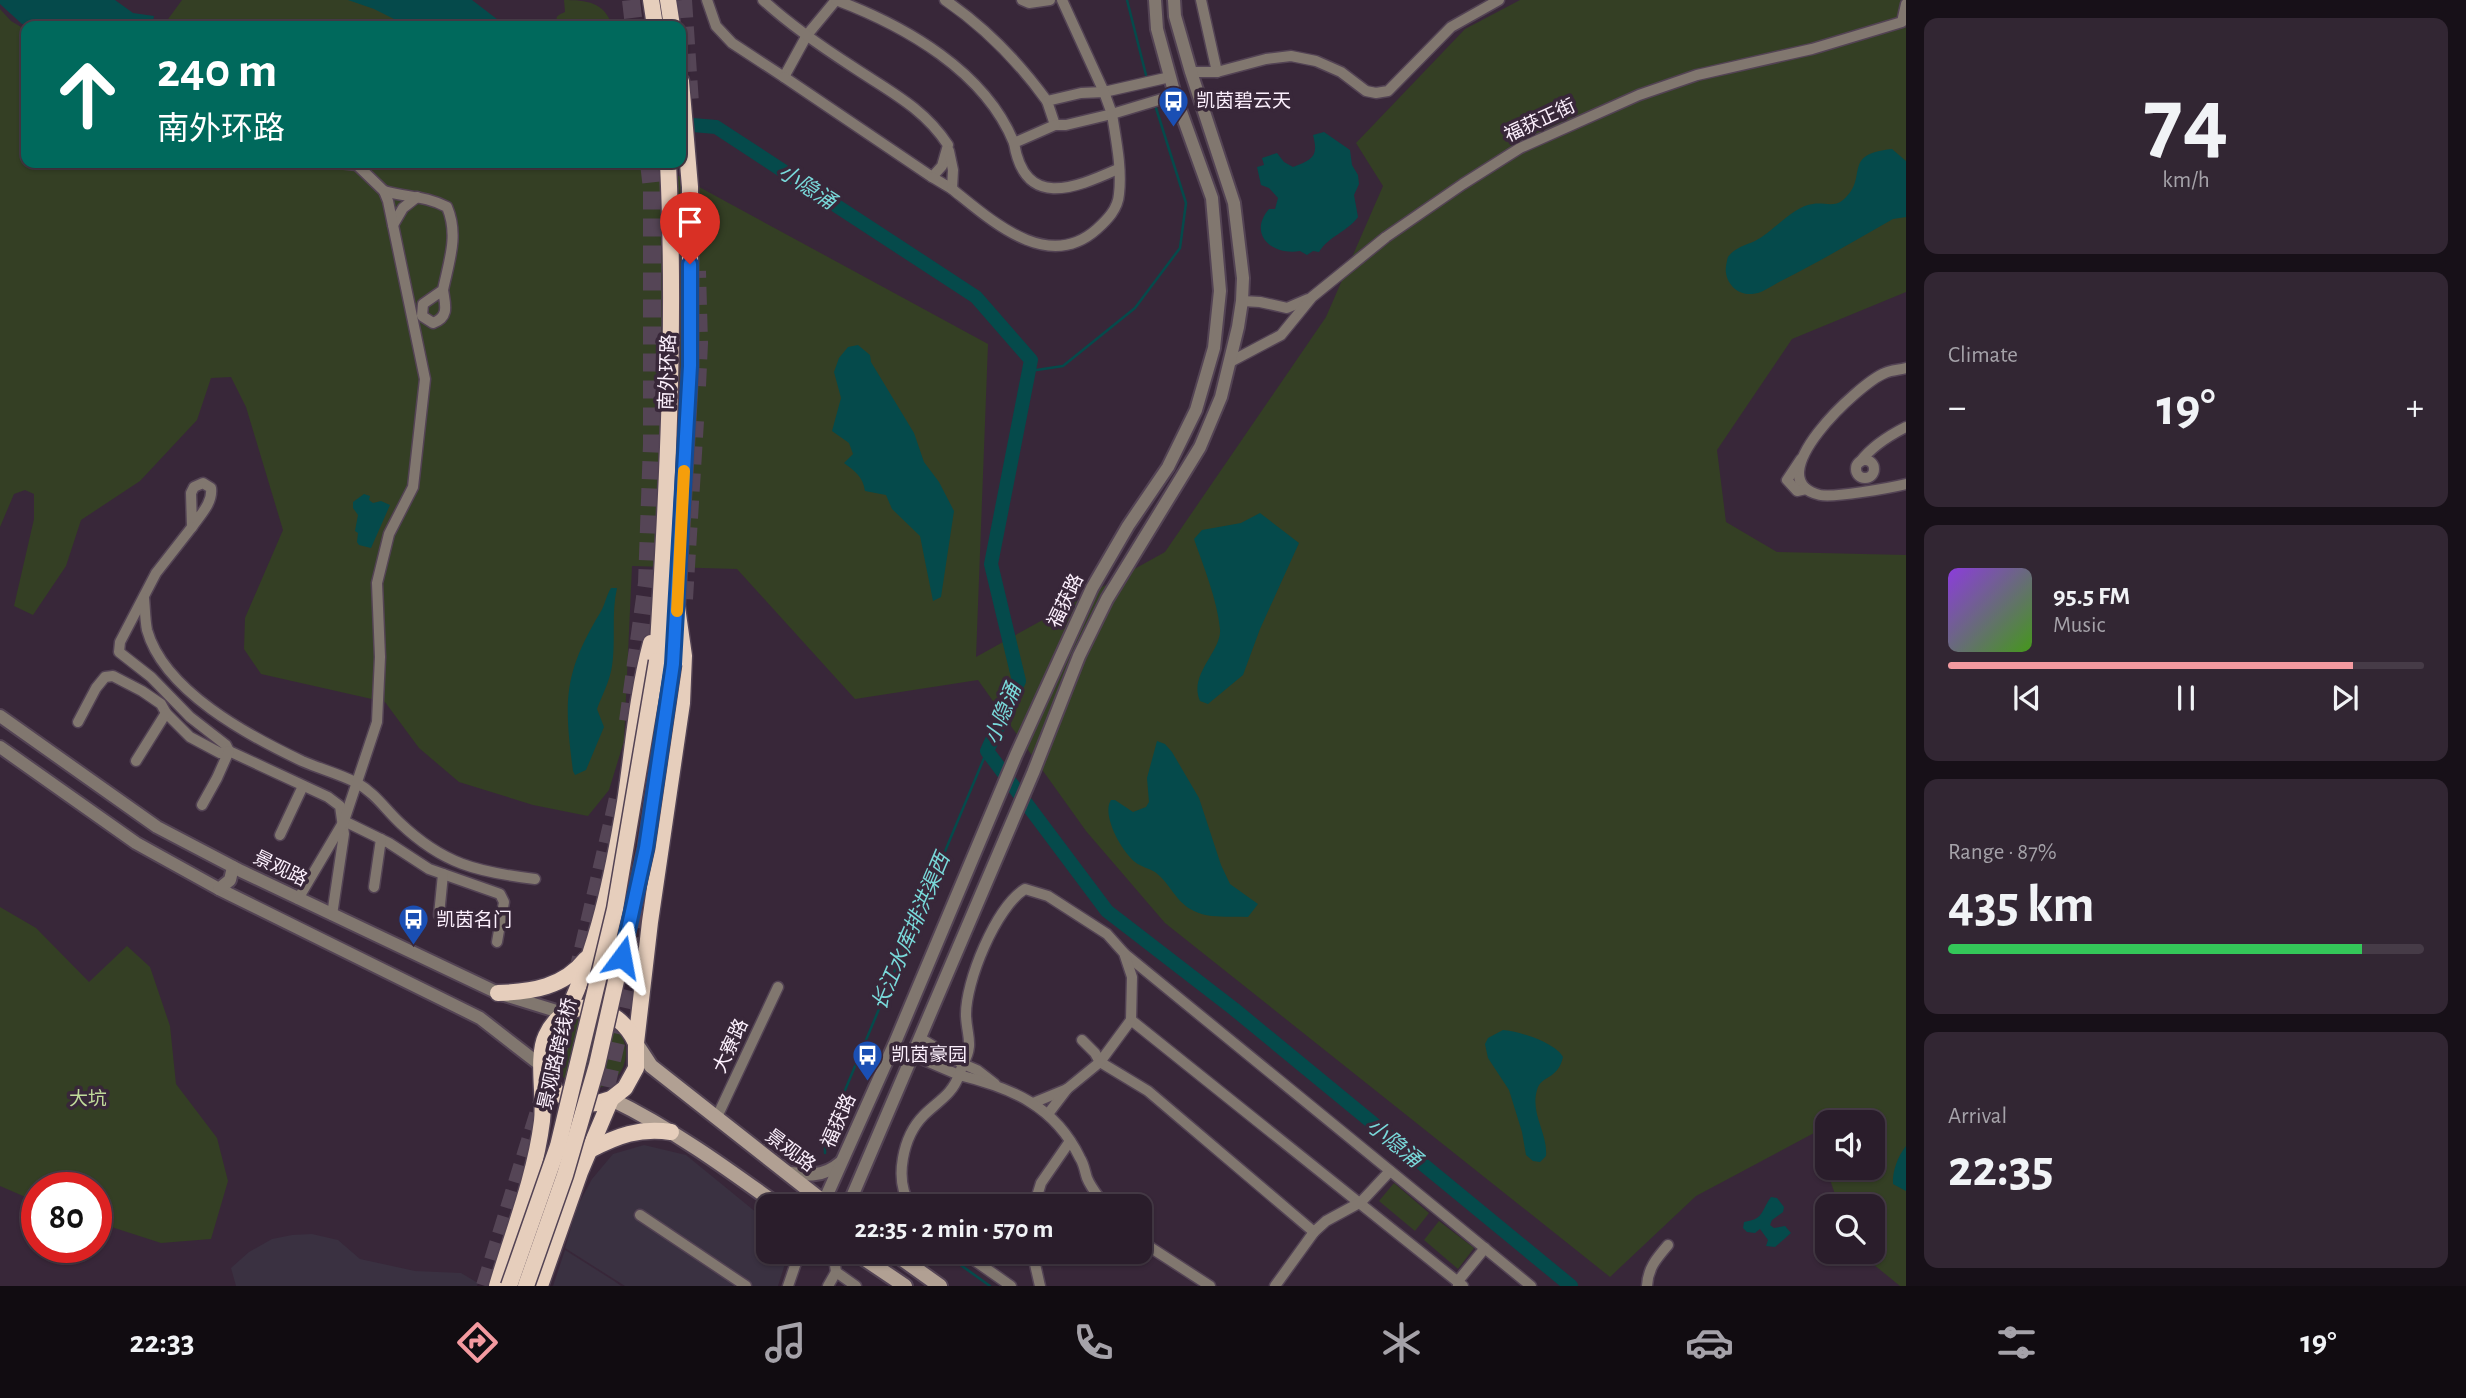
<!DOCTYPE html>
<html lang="en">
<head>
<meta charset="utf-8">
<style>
  :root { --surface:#2a1d2b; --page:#322633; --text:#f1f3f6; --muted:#a5a2a9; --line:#463b47; --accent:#f49aa0 }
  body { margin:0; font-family:"Alegreya Sans","Noto Sans SC",sans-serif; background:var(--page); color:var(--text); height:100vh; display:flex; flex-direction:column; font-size:26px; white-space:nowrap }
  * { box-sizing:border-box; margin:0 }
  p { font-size:23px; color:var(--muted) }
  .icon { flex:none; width:38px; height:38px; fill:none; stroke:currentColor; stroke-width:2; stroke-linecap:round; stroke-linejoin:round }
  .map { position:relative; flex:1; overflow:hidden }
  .side { display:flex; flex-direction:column; gap:18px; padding:18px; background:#171018; width:560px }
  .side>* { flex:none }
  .top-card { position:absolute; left:21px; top:21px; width:665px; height:147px; border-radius:14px; box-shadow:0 2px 5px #0004,0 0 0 2px var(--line); background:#00695c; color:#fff; overflow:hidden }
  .fabs { position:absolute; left:1815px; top:1110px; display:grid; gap:14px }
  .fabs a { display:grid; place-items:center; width:70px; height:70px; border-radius:14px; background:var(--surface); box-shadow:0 2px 5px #0004,0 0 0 2px var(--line); font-size:35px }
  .speed { position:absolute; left:21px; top:1172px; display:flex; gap:14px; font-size:35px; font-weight:700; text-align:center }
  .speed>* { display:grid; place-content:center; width:91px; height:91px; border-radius:50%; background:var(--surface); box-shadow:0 2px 5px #0004,0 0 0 2px var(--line); line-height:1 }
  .speed .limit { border:10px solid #d22; background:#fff; color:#111 }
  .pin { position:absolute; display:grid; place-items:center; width:60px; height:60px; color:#fff; margin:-72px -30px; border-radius:50% 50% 50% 0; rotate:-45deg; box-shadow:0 0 7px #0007 }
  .pin .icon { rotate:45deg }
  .me { position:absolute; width:77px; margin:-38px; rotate:13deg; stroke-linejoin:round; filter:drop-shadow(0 0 5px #0008) }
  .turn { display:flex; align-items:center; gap:24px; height:147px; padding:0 21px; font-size:32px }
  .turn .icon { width:91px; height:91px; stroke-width:2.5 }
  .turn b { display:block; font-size:49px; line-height:60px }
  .big { font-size:52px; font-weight:600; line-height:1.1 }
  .side .card { flex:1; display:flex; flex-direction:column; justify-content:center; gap:10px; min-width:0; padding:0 24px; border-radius:14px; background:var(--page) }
  .side .dial { align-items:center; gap:0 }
  .dial b { font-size:91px; line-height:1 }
  .song { display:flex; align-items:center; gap:21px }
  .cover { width:84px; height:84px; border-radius:10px; background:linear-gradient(135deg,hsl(270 70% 55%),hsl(100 70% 35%)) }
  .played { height:7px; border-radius:4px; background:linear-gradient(90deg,var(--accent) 85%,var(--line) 85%) }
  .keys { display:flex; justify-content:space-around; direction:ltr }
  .heat { display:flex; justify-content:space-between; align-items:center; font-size:38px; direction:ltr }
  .charge { height:10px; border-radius:5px; background:linear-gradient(90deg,#34c759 87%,var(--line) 0) }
  .trip { position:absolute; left:756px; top:1194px; width:396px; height:70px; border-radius:14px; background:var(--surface); box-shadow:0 2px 5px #0004,0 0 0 2px var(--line); font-weight:600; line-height:70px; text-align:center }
  .menu { display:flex; height:112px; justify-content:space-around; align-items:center; background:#110c11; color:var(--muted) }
  .menu .icon { width:49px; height:49px }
  .menu .on { color:var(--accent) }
  .menu b { font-size:32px; color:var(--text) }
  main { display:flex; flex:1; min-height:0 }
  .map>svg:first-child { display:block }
  .industrial { fill:#3a3141 }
  .green { fill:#343f24; fill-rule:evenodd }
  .water { fill:#054a4b }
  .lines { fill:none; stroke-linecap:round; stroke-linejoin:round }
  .stream { stroke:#054a4b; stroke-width:2.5 }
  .river { stroke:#054a4b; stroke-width:14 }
  .motorway-tunnel { stroke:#554556; stroke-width:18; stroke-dasharray:18 9; stroke-linecap:butt }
  .minor-casing { stroke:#534354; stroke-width:13 }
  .tertiary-casing { stroke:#534354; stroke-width:16 }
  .secondary-casing { stroke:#534354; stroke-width:18 }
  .trunk-casing { stroke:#534354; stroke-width:19 }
  .minor { stroke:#81776f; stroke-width:10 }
  .tertiary { stroke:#81776f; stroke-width:12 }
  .secondary { stroke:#b1a093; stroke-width:14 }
  .trunk { stroke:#e6cebc; stroke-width:16 }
  .trunk-bridge-casing { stroke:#534354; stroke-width:19; stroke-linecap:butt }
  .trunk-bridge { stroke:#e6cebc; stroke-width:16 }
  .route-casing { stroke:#114b97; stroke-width:18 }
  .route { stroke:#1a73e8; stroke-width:12 }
  .slow { stroke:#f59e0b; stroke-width:12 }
  .labels { text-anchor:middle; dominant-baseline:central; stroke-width:7; stroke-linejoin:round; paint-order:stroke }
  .poi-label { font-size:19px; fill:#fcf0fd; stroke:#382739; text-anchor:start }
  .street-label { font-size:19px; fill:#fcf0fd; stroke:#382739 }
  .park-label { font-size:19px; fill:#c0db9a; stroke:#382739 }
  .water-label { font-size:21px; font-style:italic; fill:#79d9da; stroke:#382739 }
</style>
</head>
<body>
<main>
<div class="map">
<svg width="1906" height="1286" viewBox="0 0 1906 1286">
  <rect width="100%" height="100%" fill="#382739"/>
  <!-- industrial -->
  <g class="industrial">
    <path d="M644,1145L686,1155L768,1222V1251H789L778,1286H625L565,1248L578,1205L592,1179L613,1154Z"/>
    <path d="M312,1234L338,1240L360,1259L415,1271L461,1273L478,1283L477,1286H236L231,1268L249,1252L272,1239L292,1235Z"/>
    <path d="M565,1250L614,1281L621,1286H553Z"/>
  </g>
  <!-- green -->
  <g class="green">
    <path d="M182,0H373L415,26H163Z"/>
    <path d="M564,0C586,0 605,2 612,26H562L557,23C555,15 559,15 565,12Z"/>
    <path d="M1520,0H1906V292L1792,339L1717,450L1726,522L1777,552L1906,555V1286H1900L1857,1251H1872V1206H1839L1814,1133L1696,1196L1610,1277L1165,923L1086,831L978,680L855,699L737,569L632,566L624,741L609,790L588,816L533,805L459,782L419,748L385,702L261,674L244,649L245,618L283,530L246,407L231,377L211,378L197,420L140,481L81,520L66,566L33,615L14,606L34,519V494L25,490L14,494L0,527V9L11,21L26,30V163H655L988,344L976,657L1165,552L1326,317L1383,186L1356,143L1465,29ZM1827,1122H1872V1167H1827Z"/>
    <path d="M0,907L36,928L89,982L127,946L150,967L170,1026L176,1084L217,1138L228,1181L211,1239L161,1243L96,1222V1188H37V1202L0,1186Z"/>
    <circle cx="590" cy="1053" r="36"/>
    <path d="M1394,1183L1429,1213L1415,1231L1379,1201Z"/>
    <path d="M1439,1221L1474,1248L1458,1269L1424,1240Z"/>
  </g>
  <!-- water -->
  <g class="water">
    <path d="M0,0H115L133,13L154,16L152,26H78L62,24L35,26L22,24L0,4Z"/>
    <path d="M348,0H472L506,26H408L374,9Z"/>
    <path d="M1324,132L1350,150L1352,165L1358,175L1359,184L1354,195L1358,217C1347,232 1329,236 1319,252L1313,251L1307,255L1300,251C1273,256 1247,235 1269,209H1275L1278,198L1269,188L1261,185L1257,167L1264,165L1262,158L1277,153L1284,162L1293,167C1312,160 1319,157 1313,135Z"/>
    <path d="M1892,149L1906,161V217L1893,219C1856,240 1819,262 1781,281C1773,285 1761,294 1752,294C1739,295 1728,286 1726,273C1725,270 1727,260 1728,257C1734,248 1746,245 1755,241C1773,232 1793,206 1813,204C1824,202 1833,208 1843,200C1870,178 1840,154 1892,149Z"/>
    <path d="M858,345L870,355L871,362L914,433L924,462L939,482L954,511L941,597L933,601L920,536L892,509L886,495L865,491C863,477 855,471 844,463L853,454L849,443L832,431L841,398L834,372L839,358L848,347Z"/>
    <path d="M364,494L370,496L369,500L373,503L381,501L390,505L371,548L359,545L357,542L358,533L355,531L358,515L353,508V502Z"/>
    <path d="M1260,513L1299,543L1260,629L1243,675L1208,704L1200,701C1188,674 1222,651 1220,629C1217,599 1204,568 1194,539L1202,530L1241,523Z"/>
    <path d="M611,588H617C611,614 616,640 612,666C610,681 602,695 597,709L604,727L586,770L575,775L573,771C564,702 563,674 600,613C605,605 606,596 611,588Z"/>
    <path d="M1157,741L1165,744L1172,752L1199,798L1221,865L1230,884L1258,904L1248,917C1231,916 1210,919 1194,911C1176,903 1170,883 1155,872C1149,868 1141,867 1135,862C1122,852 1101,815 1111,800H1115L1133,812L1146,807L1149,802L1147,778Z"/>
    <path d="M1503,1030C1519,1031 1556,1043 1563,1057C1558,1080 1541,1075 1537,1090C1530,1114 1548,1133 1546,1156L1540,1162L1533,1161L1526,1155L1522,1132L1509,1090L1488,1058L1485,1044L1488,1038Z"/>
    <path d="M1906,1146V1191L1893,1184C1892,1171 1898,1156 1906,1146Z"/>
    <path d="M1771,1197L1777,1198L1784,1207L1783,1212L1772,1220L1770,1225L1774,1228L1785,1226L1791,1233L1775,1247L1766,1246L1768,1240L1760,1229L1755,1233L1747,1232L1743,1228L1744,1222C1765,1219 1761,1210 1771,1197Z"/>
  </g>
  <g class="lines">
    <!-- stream -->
    <g class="stream">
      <path d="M1127,0L1146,75"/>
      <path d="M1030,371L1063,366L1135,308L1180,248L1186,203L1156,108"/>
      <path d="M825,1153V1138L987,751"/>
      <path d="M871,1199L879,1206"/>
      <path d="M941,1251L990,1286"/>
    </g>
    <!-- river -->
    <path class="river" d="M681,124L716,127L976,297L1031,360L991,564L1019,681L987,751L1107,911L1234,1009L1571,1286"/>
    <!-- motorway-tunnel -->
    <g class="motorway-tunnel">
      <path d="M631,0L634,26"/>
      <path d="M683,0L690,103"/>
      <path d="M697,386L699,343L697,271"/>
      <path d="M684,599L695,421"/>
      <path d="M628,721L647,583L652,444V189L649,163"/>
      <path d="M577,975L618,798"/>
      <path d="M600,1113L635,960L653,846"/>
      <path d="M485,1286L559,1047L570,1002"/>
    </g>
    <defs>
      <g id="minor">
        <path d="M707,0L716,26L732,43L784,77L807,35L836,0"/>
        <path d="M763,0C790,25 822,47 853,67C889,91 924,108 948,145L942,166L932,177L784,77"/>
        <path d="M836,0C905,26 985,71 1014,143"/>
        <path d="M945,0C986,28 1018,61 1047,101"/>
        <path d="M1022,0L1029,3L1050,0"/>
        <path d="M1062,0L1104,92L1170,77"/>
        <path d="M1201,0L1217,72"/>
        <path d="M1191,72H1217L1266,59L1291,56L1316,61L1341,72L1366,91L1376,93L1388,91L1451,27L1499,0"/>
        <path d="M1104,92L1112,114L1066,125H1055L1047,101L1081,93Z"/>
        <path d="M1055,125L1014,143C1025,209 1073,189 1118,169"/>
        <path d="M339,163L357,165"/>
        <path d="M932,177L952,189L953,170L949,151"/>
        <path d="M952,189C992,221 1048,273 1097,229C1107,220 1118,209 1119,194C1122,168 1116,140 1112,114L1175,95"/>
        <path d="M384,191C408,198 424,195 447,207C459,235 449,261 443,290L423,304L422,316L433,323C450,317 445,304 443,290"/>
        <path d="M393,225L403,208L417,197"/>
        <path d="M1242,301L1260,302L1287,308L1308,299"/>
        <path d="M1230,362L1281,335L1312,297L1386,237L1463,184L1520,148L1639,95L1697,75L1812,49L1902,22L1906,4"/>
        <path d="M1906,368C1899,370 1891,370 1885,373C1859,383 1755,480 1820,495C1834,498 1889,488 1906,484"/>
        <path d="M1801,459L1787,480L1797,491L1806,489"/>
        <circle cx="1865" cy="469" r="9"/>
        <path d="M1860,462C1872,446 1888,436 1906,427"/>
        <path d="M203,483L211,488C213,503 200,515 192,527L191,493L194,487Z"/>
        <path d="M192,527L156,573L120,642L119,652L151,677L190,717L226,745L229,751L328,797L340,806L344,834L332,915"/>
        <path d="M144,598C145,608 145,620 147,630C164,691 249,736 302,761C320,769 340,774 357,783C375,793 386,810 400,823C443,864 477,872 535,879"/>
        <path d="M78,722L96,688L105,677L113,676L142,691L161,704L166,713L190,737L220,753L229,751"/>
        <path d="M136,761L166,713"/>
        <path d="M202,805L217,778L229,751"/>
        <path d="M344,821L389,843L429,869L500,894L504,902L497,942"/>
        <path d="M280,835L303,786"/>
        <path d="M374,887L381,839"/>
        <path d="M298,899L344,821L377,722L380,657L377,583L389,534L413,487L425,379L388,201L384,191L355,163"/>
        <path d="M439,915L443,874"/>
        <path d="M1125,954L1531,1286"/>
        <path d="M1131,1020L1463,1286"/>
        <path d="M1082,1040L1095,1053L1100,1062L1148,1091L1314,1232L1326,1221L1361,1202L1390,1171"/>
        <path d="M912,1055L959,1075L963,1064L920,1038"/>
        <path d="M995,1084L977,1070L963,1064C974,1044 967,1037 966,1016C965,982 996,907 1025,889L1048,896L1107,934L1124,953L1132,977L1131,1020L1100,1062L1067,1089L1033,1103"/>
        <path d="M1048,1114L1067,1089"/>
        <path d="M716,1119L778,987"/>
        <path d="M911,1206C893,1180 903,1136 924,1115C938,1101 952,1095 959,1075C1012,1088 1055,1106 1080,1158C1084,1164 1085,1172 1087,1178C1091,1188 1099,1197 1105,1206"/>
        <path d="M1034,1206L1041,1183L1070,1141"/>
        <path d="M640,1215L746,1286"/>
        <path d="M1139,1240L1210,1286"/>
        <path d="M833,1251L836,1272L856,1286"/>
        <path d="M961,1251L1011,1286"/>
        <path d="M1032,1251L1040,1286"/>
        <path d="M788,1286L800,1251"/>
        <path d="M828,1286L836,1272"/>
        <path d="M1275,1286L1314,1232"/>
        <path d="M1458,1286V1281L1485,1248"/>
        <path d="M1647,1286C1648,1268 1656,1259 1668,1245"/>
      </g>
      <g id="tertiary">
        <path d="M0,716L157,827L241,871L498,993L566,1014"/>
        <path d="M0,747L136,843L219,889L480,1018L543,1067"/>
        <path d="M219,889L230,880L233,867"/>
        <path d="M785,1172C805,1175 823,1178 840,1163"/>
        <path d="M822,1206L894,1045L1016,755L1092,588L1128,526L1168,467L1196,410L1214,348L1220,291L1212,198L1175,95L1157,29L1155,0"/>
        <path d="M848,1206L1033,773L1079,656L1107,599L1200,447L1221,397L1238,327L1242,301L1243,278L1234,203L1191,72L1175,16L1174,0"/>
      </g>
      <g id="secondary">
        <path d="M636,1043L651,1066L829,1206"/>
        <path d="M611,1099C671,1128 725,1167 779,1206"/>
        <path d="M853,1251L905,1286"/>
        <path d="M891,1251L940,1286"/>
      </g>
      <g id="trunk">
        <path d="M651,0L655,26"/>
        <path d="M668,0L672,26"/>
        <path d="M676,617L690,366V187L681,81"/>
        <path d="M657,661C667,495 676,329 668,163"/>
        <path d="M498,993C532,992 564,987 586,959"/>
        <path d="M566,1014C598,948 613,874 625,802C633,749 637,695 651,643"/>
        <path d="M543,1067L548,1081L557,1092L569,1100L583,1104L598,1103L611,1099L625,1088L636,1068V1043L650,922L682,703L684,656L677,607"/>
        <path d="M590,1150C617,1136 640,1127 671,1132"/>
        <path d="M497,1286C513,1232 535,1177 542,1121C545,1097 536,1057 546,1036C566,992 618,1003 636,1043"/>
        <path d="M540,1286L580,1172L611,1099"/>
      </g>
    </defs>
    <!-- minor casing -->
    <use href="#minor" class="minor-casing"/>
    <!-- tertiary casing -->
    <use href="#tertiary" class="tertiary-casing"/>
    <!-- secondary casing -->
    <use href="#secondary" class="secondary-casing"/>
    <!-- trunk casing -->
    <use href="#trunk" class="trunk-casing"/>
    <!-- minor -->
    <use href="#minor" class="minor"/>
    <!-- tertiary -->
    <use href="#tertiary" class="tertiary"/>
    <!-- secondary -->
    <use href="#secondary" class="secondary"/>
    <!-- trunk -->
    <use href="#trunk" class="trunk"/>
    <defs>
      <g id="trunk-bridge">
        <path d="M509,1286L558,1146L615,909L657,661"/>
        <path d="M526,1286L565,1175L597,1065L646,848L673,664"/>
      </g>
    </defs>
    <!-- trunk-bridge casing -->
    <use href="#trunk-bridge" class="trunk-bridge-casing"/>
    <!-- trunk-bridge -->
    <use href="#trunk-bridge" class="trunk-bridge"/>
  </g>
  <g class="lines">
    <defs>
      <path id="route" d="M622,957L646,848L673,664L690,366V264"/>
    </defs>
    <!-- route casing -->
    <use href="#route" class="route-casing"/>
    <!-- route -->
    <use href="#route" class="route"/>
    <!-- slow -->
    <path class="slow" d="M677,611L684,471"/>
  </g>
  <!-- icons -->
  <defs>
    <symbol id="bus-pin" viewBox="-11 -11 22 30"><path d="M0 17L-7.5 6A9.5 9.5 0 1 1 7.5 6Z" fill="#1a4fb4" stroke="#382739"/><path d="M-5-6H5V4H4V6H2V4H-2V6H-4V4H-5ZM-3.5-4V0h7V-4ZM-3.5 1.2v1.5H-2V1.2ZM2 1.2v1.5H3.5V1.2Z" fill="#fff"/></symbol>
  </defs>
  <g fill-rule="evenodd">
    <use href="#bus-pin" x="1156" y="84" width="35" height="47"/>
    <use href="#bus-pin" x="396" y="902" width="35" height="47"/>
    <use href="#bus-pin" x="850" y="1038" width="35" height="47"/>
  </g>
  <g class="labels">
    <!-- poi labels -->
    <g class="poi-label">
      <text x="1196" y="101">凯茵碧云天</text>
      <text x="436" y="920">凯茵名门</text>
      <text x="891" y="1055">凯茵豪园</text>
    </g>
    <!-- street labels -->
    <g class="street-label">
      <text transform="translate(1540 121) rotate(-25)">福获正街</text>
      <text transform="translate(668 372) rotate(-88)">南外环路</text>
      <text transform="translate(1066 601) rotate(-64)">福获路</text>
      <text transform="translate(280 869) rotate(26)">景观路</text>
      <text transform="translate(731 1046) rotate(-65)">大寮路</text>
      <text transform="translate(558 1054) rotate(-77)">景观路跨线桥</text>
      <text transform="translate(839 1121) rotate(-66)">福获路</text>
      <text transform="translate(790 1151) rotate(37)">景观路</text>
    </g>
    <!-- park labels -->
    <g class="park-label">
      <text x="88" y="1099">大坑</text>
    </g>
    <!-- water labels -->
    <g class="water-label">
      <text transform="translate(807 187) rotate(33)">小隐涌</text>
      <text transform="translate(1003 714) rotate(-68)">小隐涌</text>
      <text transform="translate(911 932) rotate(-67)">长江水库排洪渠西</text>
      <text transform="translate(1394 1143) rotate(39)">小隐涌</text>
    </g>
  </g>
</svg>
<div class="fabs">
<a><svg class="icon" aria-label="sound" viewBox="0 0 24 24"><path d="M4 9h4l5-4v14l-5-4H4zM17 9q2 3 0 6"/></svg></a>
<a><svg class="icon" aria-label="search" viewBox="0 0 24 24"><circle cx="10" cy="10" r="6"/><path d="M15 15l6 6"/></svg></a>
</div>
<div class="speed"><div class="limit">80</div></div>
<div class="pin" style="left:690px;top:264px;background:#d93025"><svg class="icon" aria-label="arrive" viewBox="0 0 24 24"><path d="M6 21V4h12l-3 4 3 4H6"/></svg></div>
<svg class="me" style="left:622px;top:957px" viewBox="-20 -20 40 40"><path d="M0-17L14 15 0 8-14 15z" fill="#1a73e8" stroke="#fff" stroke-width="4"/></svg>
<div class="trip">22:35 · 2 min · 570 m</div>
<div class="top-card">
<div class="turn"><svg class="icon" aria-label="ahead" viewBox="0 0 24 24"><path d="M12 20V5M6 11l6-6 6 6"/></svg><div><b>240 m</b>南外环路</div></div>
</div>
</div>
<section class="side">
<div class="card dial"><b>74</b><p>km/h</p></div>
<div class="card"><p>Climate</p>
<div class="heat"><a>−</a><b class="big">19°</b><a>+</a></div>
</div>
<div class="card">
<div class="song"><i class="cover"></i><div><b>95.5 FM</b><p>Music</p></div></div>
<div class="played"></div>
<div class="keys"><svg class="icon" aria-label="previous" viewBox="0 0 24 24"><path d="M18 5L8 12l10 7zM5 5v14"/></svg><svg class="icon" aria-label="pause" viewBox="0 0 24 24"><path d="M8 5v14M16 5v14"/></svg><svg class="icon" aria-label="next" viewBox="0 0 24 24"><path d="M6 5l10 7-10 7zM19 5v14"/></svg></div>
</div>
<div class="card"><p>Range · 87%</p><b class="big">435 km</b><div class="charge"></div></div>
<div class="card"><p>Arrival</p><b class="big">22:35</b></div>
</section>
</main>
<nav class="menu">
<b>22:33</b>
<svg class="icon on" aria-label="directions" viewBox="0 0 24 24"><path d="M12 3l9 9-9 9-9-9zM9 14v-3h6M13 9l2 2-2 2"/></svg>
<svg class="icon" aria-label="music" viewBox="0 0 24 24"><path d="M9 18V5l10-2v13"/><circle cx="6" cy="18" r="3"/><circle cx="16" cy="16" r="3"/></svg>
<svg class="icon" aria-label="phone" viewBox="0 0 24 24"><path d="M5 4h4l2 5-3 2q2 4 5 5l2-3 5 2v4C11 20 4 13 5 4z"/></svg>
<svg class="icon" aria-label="climate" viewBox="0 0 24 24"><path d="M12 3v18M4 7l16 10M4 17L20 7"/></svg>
<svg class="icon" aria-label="car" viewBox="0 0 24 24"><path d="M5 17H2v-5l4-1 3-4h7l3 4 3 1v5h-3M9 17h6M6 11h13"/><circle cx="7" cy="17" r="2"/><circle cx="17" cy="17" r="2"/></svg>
<svg class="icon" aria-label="filters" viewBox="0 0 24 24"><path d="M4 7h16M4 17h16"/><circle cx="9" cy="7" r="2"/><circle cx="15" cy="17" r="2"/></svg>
<b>19°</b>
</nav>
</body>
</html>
